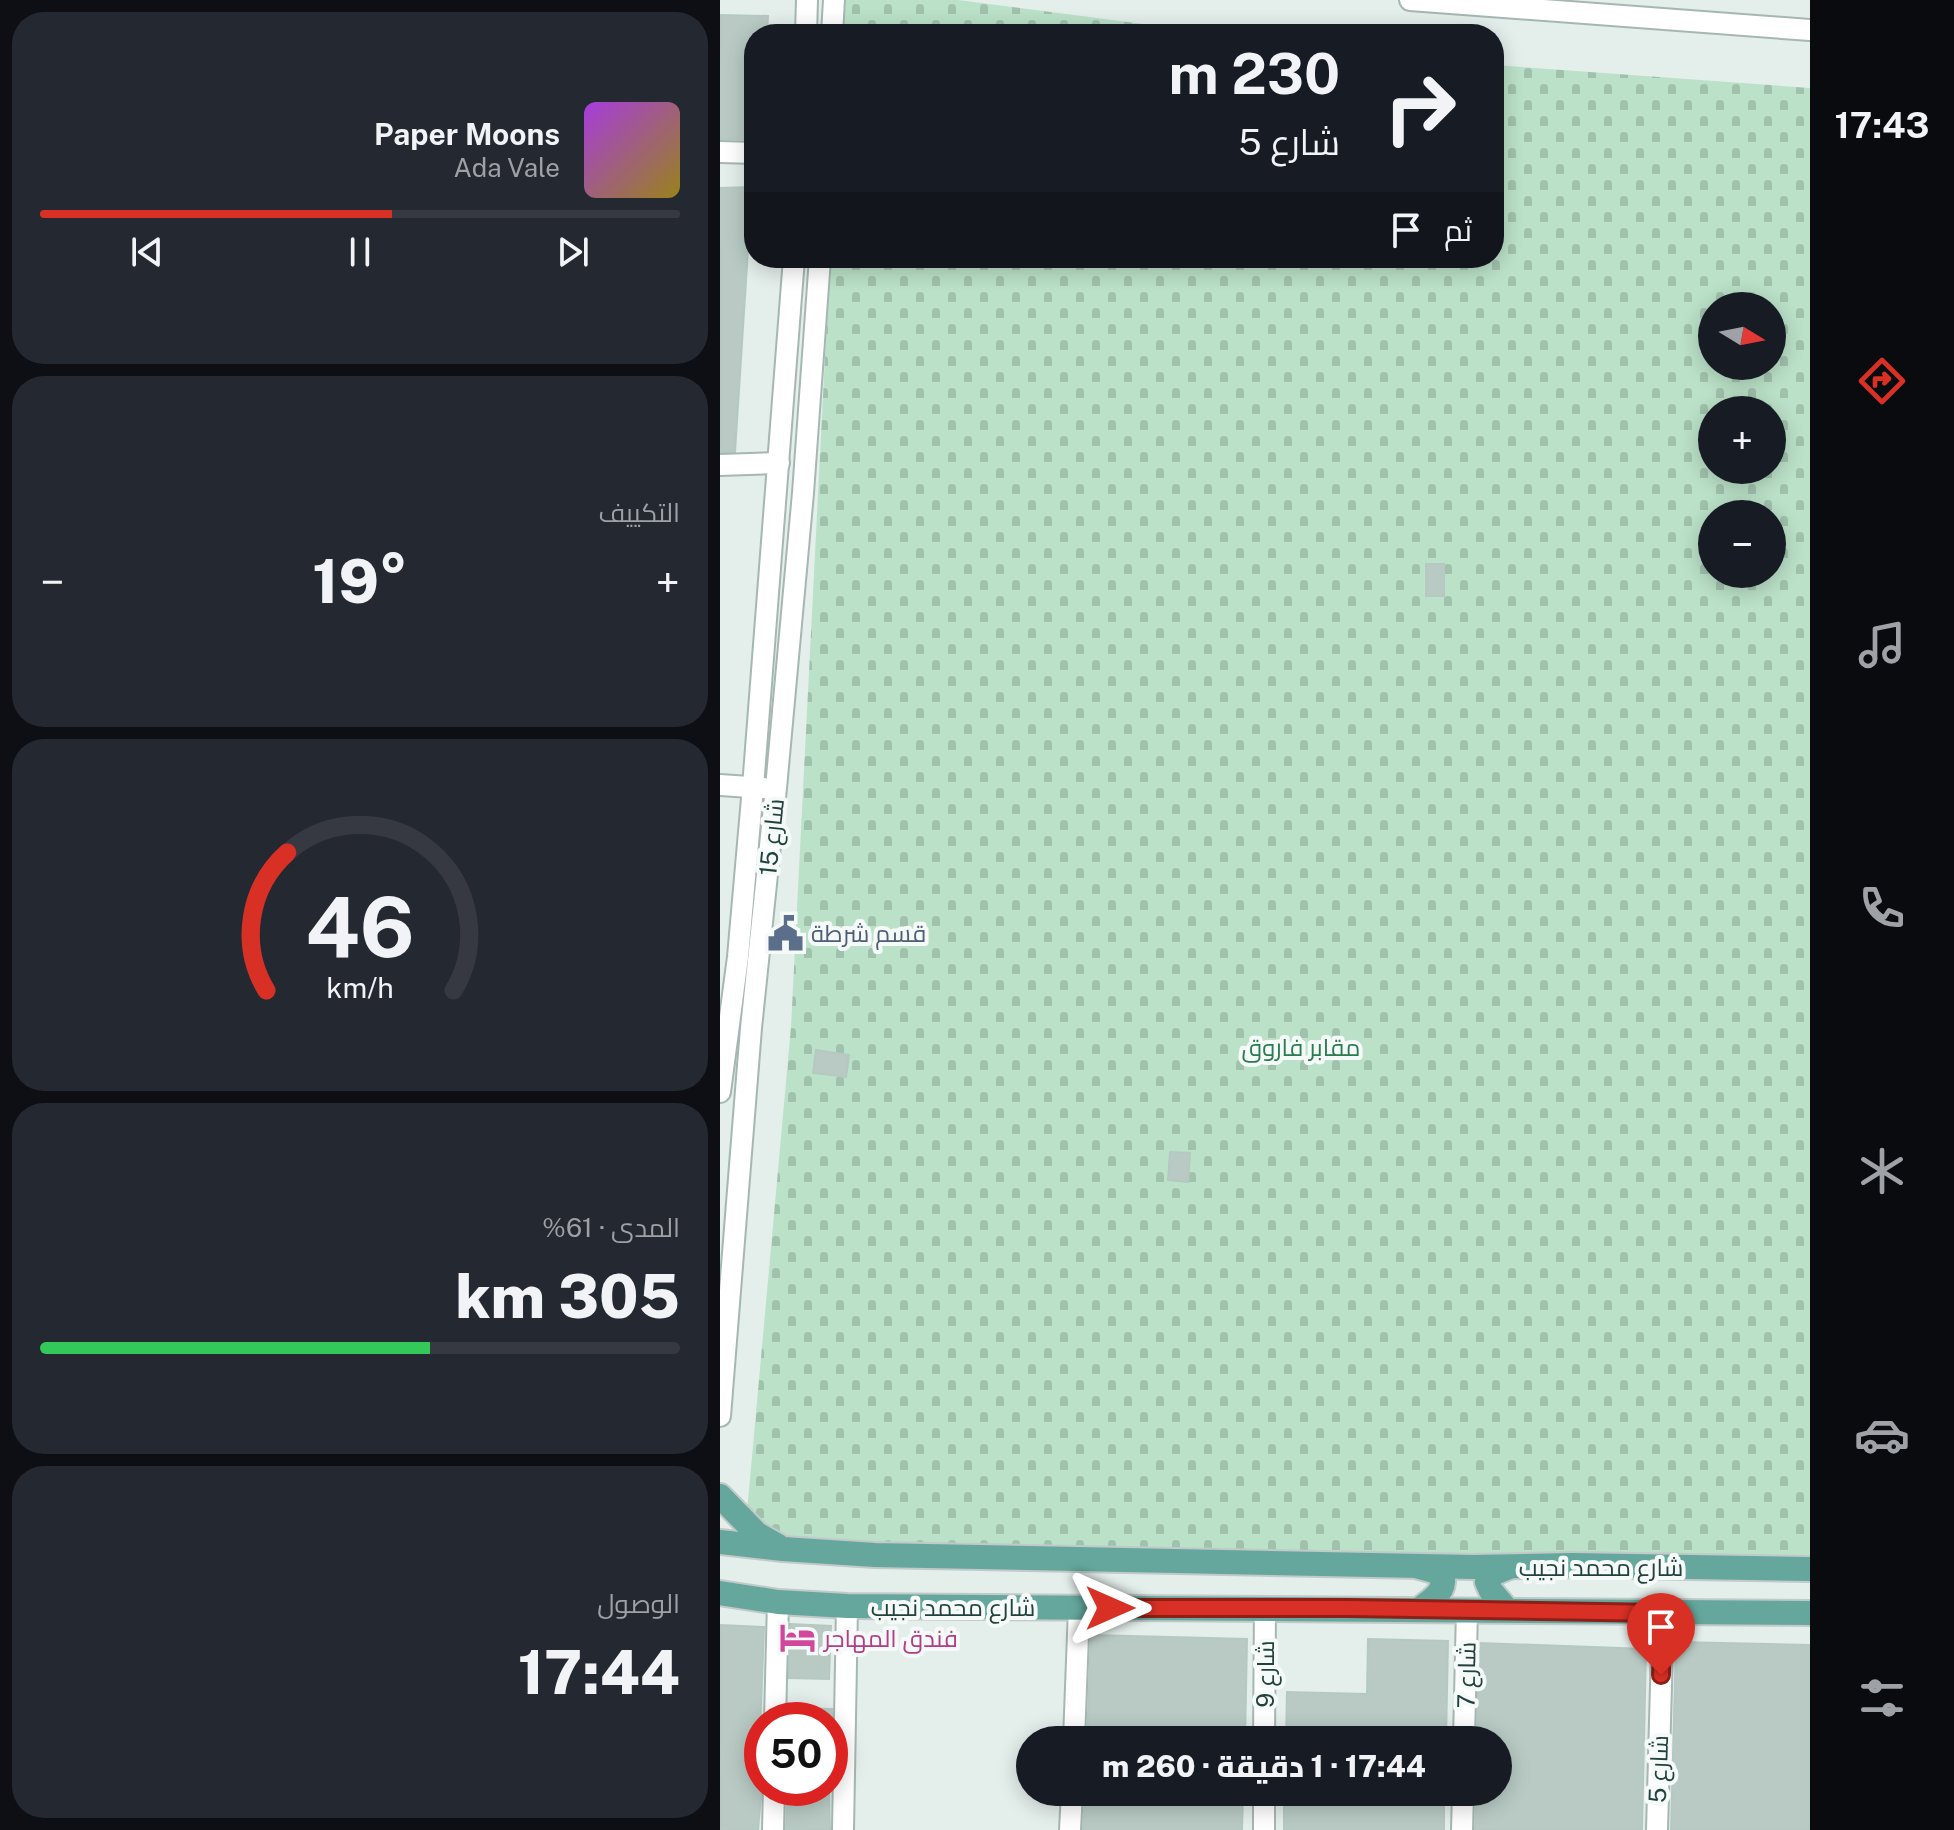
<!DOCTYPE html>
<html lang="ar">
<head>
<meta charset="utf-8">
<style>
  :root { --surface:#171b24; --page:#242831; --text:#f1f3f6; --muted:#9ea1a6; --line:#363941; --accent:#d93025 }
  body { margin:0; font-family:"Public Sans",Cairo,sans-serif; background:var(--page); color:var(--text); direction:rtl; height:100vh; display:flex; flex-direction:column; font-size:30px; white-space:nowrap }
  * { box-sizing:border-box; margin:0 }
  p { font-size:26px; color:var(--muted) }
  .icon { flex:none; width:44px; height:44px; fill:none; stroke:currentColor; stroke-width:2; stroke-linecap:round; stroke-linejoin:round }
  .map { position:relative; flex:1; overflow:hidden; direction:ltr }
  .sheet { display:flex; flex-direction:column; gap:12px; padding:12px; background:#0d0f14; width:720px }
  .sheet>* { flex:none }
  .banner { position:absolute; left:24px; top:24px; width:760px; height:244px; border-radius:32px; box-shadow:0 4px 20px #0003; direction:rtl; background:#171b24; color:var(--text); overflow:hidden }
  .needle { width:52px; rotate:100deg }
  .fabs { position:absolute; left:978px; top:292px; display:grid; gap:16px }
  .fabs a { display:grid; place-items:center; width:88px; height:88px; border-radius:50%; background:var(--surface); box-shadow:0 4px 20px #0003; font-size:40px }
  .speed { position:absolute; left:24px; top:1702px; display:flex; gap:16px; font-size:40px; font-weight:700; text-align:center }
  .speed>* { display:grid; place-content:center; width:104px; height:104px; border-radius:50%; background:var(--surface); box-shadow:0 4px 20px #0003; line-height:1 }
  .speed .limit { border:12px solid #d22; background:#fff; color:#111 }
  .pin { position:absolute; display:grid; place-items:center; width:68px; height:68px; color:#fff; margin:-82px -34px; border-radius:50% 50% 50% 0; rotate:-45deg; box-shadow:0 0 8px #0007 }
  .pin .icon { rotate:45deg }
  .me { position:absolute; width:88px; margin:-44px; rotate:90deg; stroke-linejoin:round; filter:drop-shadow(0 0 6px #0008) }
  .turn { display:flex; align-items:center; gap:28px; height:168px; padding:0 32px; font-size:36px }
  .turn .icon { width:104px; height:104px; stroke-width:2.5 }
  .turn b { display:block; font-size:56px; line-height:68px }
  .then { display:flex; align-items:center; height:76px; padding:0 32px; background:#0003; gap:16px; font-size:30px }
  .big { font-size:60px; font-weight:800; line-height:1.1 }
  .sheet .card { flex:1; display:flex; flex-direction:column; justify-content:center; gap:12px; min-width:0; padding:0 28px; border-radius:32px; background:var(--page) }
  .sheet .dial { align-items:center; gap:0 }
  .dial svg { height:208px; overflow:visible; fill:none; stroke:var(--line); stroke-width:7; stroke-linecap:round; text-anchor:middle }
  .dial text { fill:var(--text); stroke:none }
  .song { display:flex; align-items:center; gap:24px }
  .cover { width:96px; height:96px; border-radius:12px; background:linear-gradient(135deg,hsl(280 70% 55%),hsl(50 70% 35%)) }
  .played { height:8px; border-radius:4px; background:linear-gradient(90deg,var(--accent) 55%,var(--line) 55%) }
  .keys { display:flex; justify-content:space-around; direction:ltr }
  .heat { display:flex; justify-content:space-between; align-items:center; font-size:44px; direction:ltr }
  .charge { height:12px; border-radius:6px; background:linear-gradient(90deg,#34c759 61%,var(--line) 0) }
  .trip { position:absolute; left:296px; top:1726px; width:496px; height:80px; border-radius:40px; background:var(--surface); box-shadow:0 4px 20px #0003; font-weight:800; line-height:80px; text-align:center; direction:rtl }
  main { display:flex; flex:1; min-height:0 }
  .menu { display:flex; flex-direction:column; width:144px; justify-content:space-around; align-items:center; background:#090b0e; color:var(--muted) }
  .menu .icon { width:56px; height:56px }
  .menu .current { color:var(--accent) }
  .menu b { font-size:36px; color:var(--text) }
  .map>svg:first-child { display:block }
  .cemetery { fill:url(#cemetery-stones); fill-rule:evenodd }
  .building { fill:#b9cac4; stroke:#b5c9c2; stroke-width:2 }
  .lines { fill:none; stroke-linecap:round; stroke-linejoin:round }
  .minor-casing { stroke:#a6b7b3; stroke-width:24 }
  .major-casing { stroke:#c1cac8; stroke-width:28 }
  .minor { stroke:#fff; stroke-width:20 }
  .major { stroke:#65a79c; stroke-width:24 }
  .route-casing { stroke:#8d1f18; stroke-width:20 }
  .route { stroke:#d93025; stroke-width:14 }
  .labels { text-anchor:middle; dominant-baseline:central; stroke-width:8; stroke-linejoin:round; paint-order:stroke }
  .street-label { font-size:24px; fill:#21423c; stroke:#f5faf8 }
  .service-label { font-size:24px; fill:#4e5e75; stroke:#f5faf8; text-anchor:start }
  .park-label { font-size:24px; fill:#287c50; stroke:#f5faf8 }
  .hotel-label { font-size:24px; fill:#b23c85; stroke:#f5faf8; text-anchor:start }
</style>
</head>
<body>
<main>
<nav class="menu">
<b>17:43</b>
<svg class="icon current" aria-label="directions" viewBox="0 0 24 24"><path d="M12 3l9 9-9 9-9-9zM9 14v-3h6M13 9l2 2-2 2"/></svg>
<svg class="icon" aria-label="music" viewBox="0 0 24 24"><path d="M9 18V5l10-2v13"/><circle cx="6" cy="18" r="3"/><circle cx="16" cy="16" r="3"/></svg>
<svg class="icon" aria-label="phone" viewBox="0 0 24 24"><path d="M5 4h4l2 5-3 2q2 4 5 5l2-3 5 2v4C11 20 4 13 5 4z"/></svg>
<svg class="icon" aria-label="climate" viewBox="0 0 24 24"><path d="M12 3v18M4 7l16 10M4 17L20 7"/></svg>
<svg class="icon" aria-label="car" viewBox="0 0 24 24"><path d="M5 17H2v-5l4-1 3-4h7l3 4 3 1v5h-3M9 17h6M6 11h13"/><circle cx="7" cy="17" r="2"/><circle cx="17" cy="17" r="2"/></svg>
<svg class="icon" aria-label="filters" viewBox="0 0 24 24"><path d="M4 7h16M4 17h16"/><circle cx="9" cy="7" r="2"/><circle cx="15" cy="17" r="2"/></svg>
</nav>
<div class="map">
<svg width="1090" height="1830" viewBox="0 0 1090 1830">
  <defs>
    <pattern id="cemetery-stones" width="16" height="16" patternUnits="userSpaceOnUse" patternTransform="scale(2)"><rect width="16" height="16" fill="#bbe1c8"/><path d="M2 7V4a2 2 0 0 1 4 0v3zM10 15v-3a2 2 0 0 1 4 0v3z" fill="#a0c2ad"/></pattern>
  </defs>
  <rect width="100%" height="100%" fill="#e4eeeb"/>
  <!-- cemetery -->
  <g class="cemetery">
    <path d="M123,0H238L500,34H121Z"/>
    <path d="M774,65L1090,88V1569L82,1545L27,1512L71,1027L110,258H774ZM992,306H1052V366H992ZM992,410H1052V470H992ZM992,514H1052V574H992Z"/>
  </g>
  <!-- building -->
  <g class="building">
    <path d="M0,15L48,16L47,34H34V140L0,139Z"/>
    <path d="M32,187L15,452H0V188Z"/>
    <rect x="706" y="564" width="18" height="32"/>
    <path d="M96,1050L129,1055L126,1077L93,1073Z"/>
    <path d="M450,1152L470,1153L468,1182L448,1180Z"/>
    <path d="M70,1624L111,1626L109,1679L69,1678Z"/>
    <path d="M0,1625L44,1627L38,1785H42L38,1830H0Z"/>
    <path d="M371,1635L527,1639L525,1740H367Z"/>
    <path d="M648,1639L728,1641L726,1740H566L567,1692L647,1694Z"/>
    <path d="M956,1642L1090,1645V1830H951Z"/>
    <path d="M759,1643L926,1649L922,1830H755L756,1792H778V1740H757Z"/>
    <path d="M68,1708L112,1709V1720H68Z"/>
    <path d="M79,1788H109L110,1830H66L67,1800L79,1799Z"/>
    <path d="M365,1792H523L522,1830H363Z"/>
    <rect x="564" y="1792" width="160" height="38"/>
  </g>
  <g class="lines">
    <defs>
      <g id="minor">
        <path d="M690,0L1090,30"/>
        <path d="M86,34L87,0"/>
        <path d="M112,34L114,0"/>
        <path d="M0,152L34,153"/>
        <path d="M0,465L59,463"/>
        <path d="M0,785L44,788"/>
        <path d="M0,1092L18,957L33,787L74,258"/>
        <path d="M0,1416L31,1028L56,788L83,493L100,258"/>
        <path d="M55,1720L58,1602"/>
        <path d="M354,1740L359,1608"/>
        <path d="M544,1740L545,1608"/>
        <path d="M744,1740L747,1609"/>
        <path d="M53,1830L54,1788"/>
        <path d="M123,1830L127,1606"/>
        <path d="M350,1830L352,1792"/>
        <path d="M544,1830V1792"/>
        <path d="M742,1830L743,1792"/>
        <path d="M937,1830L943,1613"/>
      </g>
      <g id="major">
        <path d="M0,1496L37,1534L58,1546"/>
        <path d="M0,1542L63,1549L155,1555L753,1567L852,1565L1090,1569"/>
        <path d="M699,1567L714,1571L723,1577C725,1593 711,1600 700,1609"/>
        <path d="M0,1593L58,1602L127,1606L1090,1613"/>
        <path d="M787,1610L771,1591L767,1582L774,1573L789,1567"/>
      </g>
    </defs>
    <!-- minor casing -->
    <use href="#minor" class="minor-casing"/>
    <!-- major casing -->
    <use href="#major" class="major-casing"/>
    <!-- minor -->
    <use href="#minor" class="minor"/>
    <!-- major -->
    <use href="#major" class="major"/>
  </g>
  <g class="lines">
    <defs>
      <path id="route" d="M390,1608H627L943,1613L941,1675"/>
    </defs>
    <!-- route casing -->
    <use href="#route" class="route-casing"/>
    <!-- route -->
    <use href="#route" class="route"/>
  </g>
  <!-- icons -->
  <defs>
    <symbol id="civic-bare" viewBox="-9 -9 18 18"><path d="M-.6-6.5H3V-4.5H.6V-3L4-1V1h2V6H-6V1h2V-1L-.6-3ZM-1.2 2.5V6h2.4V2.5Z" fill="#5c6f8a" stroke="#f5faf8" stroke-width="2.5" paint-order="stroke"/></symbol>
    <symbol id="hotel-bare" viewBox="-9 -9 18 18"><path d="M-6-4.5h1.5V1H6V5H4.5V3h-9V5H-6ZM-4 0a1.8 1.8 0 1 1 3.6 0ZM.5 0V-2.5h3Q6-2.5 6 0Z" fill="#d1479c" stroke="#f5faf8" stroke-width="2.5" paint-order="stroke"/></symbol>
  </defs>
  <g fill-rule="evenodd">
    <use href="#civic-bare" x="40" y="908" width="51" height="51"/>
    <use href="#hotel-bare" x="52" y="1612" width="51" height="51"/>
  </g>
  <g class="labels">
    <!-- street labels -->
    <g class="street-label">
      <text transform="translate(51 837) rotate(-84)">شارع 15</text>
      <text x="881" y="1567">شارع محمد نجيب</text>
      <text x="233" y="1607">شارع محمد نجيب</text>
      <text transform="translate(545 1674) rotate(-90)">شارع 9</text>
      <text transform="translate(746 1675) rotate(-89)">شارع 7</text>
      <text transform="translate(938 1769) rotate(-88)">شارع 5</text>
    </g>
    <!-- service labels -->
    <g class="service-label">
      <text x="91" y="933">قسم شرطة</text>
    </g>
    <!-- park labels -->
    <g class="park-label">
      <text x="581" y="1047">مقابر فاروق</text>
    </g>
    <!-- hotel labels -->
    <g class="hotel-label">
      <text x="104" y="1638">فندق المهاجر</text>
    </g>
  </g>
</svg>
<div class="fabs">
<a><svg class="needle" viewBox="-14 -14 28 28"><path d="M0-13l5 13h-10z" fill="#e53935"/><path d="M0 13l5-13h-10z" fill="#9ea1a6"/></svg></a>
<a>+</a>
<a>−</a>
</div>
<div class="speed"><div class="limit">50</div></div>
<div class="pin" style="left:941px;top:1675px;background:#d93025"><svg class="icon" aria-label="arrive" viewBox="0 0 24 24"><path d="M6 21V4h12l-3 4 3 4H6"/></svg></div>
<svg class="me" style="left:390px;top:1608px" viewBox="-20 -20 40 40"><path d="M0-17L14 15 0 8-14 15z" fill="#d93025" stroke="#fff" stroke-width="4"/></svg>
<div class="trip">17:44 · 1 دقيقة · 260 m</div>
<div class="banner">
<div class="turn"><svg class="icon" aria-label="right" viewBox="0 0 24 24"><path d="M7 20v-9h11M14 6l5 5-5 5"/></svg><div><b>230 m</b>شارع 5</div></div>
<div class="then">ثم<svg class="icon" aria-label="arrive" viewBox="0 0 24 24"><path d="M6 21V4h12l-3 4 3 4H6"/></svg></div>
</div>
</div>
<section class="sheet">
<div class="card">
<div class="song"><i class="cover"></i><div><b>Paper Moons</b><p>Ada Vale</p></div></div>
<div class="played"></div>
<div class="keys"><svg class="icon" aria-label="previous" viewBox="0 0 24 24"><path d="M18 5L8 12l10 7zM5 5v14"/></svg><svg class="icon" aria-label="pause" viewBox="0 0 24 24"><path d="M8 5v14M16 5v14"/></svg><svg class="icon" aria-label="next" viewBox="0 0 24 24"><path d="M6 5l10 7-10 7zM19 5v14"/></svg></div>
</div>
<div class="card"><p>التكييف</p>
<div class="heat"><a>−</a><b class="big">19°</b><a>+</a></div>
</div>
<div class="card dial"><svg viewBox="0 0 100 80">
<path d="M14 69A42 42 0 1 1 86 69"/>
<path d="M14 69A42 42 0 0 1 22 16" stroke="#d93025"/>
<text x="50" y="56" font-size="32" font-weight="700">46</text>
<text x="50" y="72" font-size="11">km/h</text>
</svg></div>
<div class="card"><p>المدى · 61%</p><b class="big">305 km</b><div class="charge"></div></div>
<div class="card"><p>الوصول</p><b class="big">17:44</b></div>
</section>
</main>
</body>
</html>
